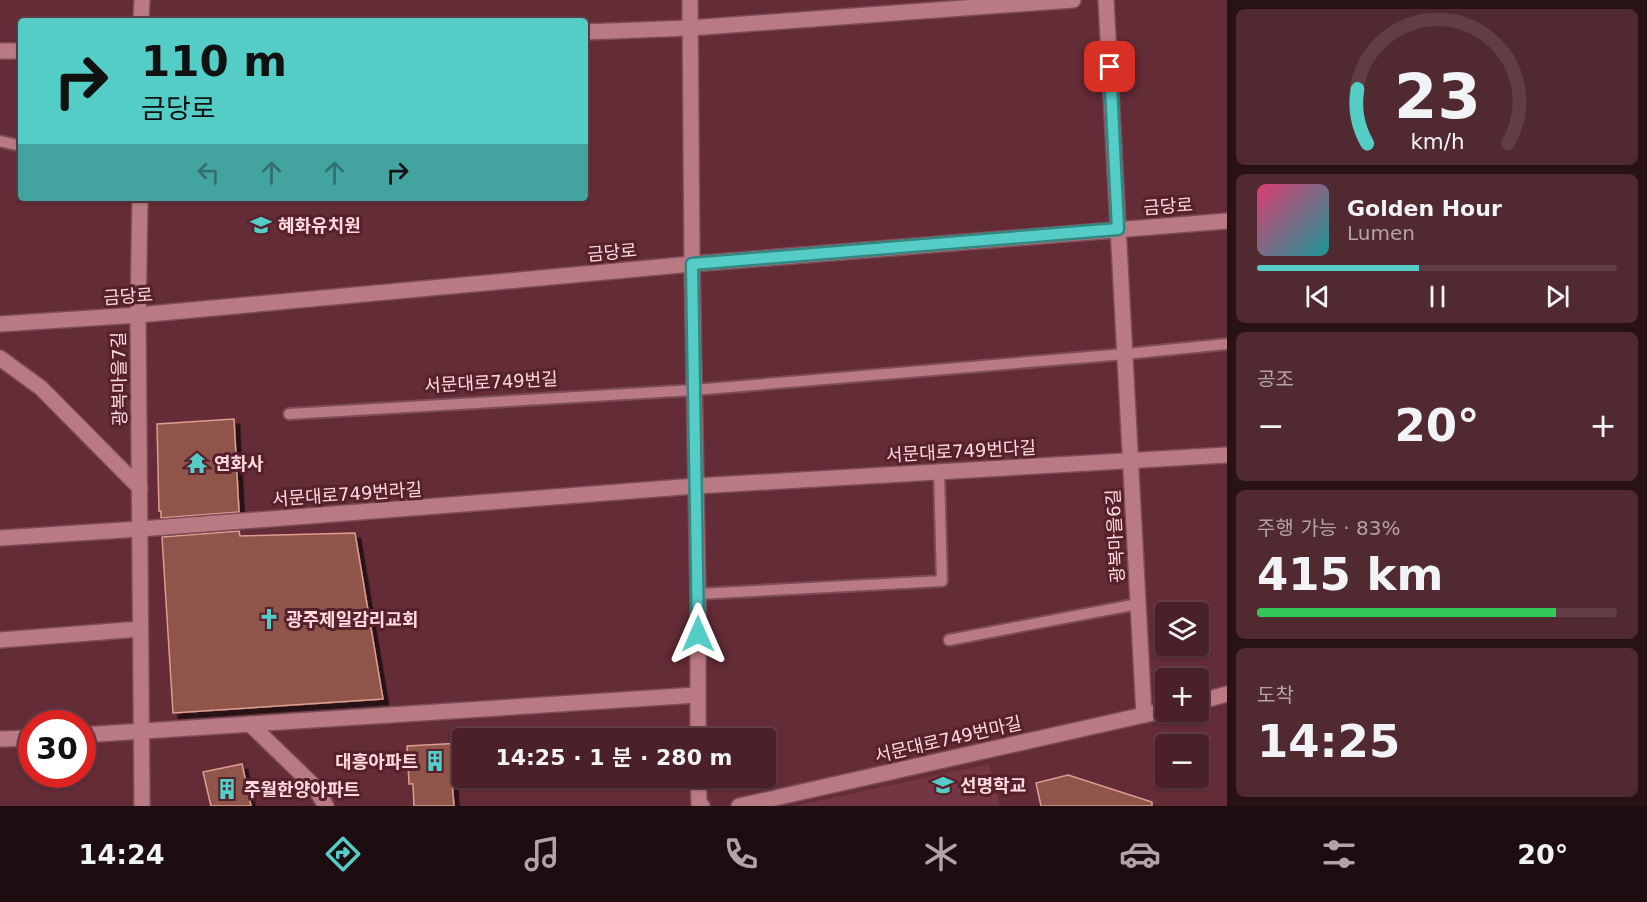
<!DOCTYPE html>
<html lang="ko">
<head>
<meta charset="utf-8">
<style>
  :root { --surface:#4a2128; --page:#512930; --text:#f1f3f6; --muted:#b2a3a8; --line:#613e45; --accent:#54cdc7 }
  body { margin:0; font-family:"DejaVu Sans","Noto Sans KR",sans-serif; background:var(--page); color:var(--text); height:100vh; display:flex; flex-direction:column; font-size:22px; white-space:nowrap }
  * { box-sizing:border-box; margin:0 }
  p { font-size:20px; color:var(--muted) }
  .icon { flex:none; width:33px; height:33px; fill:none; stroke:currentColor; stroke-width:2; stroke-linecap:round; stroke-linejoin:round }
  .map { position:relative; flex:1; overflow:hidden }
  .sheet { display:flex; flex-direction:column; gap:9px; padding:9px; background:#291216; width:420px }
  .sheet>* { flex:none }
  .banner { position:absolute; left:18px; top:18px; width:570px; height:183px; border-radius:6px; box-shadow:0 2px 4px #0004,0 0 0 2px var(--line); background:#54cdc7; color:#111; overflow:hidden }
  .fabs { position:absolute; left:1155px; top:602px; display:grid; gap:12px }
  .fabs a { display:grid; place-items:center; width:54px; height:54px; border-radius:6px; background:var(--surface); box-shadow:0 2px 4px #0004,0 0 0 2px var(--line); font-size:30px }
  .speed { position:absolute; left:18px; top:710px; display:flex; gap:12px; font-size:30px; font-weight:700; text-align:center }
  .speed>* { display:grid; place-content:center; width:78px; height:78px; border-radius:50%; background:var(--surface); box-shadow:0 2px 4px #0004,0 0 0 2px var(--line); line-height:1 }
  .speed .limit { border:9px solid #d22; background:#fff; color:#111 }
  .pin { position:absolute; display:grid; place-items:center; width:51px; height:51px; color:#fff; margin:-26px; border-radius:12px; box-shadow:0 3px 9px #0006 }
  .me { position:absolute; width:66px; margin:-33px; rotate:0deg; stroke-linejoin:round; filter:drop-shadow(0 0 4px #0008) }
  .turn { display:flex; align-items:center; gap:21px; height:126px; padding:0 24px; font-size:27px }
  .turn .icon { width:78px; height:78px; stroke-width:2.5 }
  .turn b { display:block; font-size:42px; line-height:51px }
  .lanes { display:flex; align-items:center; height:57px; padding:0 24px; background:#0003; justify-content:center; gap:30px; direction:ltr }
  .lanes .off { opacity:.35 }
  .big { font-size:45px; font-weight:600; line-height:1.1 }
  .sheet .tile { flex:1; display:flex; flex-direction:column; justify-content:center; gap:9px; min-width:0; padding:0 21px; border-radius:9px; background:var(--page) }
  .sheet .dial { align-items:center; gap:0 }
  .dial svg { height:156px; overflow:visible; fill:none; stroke:var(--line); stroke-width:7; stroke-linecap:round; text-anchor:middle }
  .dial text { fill:var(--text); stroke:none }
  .song { display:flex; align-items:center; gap:18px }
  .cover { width:72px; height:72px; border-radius:9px; background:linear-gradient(135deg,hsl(340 70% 55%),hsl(180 70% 35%)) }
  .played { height:6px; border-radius:3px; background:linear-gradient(90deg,var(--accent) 45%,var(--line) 45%) }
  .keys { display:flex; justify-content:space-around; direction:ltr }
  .heat { display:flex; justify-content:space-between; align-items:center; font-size:33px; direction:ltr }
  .charge { height:9px; border-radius:4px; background:linear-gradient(90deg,#34c759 83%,var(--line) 0) }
  .trip { position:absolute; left:452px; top:728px; width:324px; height:60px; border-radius:6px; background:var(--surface); box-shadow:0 2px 4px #0004,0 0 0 2px var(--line); font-weight:600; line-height:60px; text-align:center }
  .tabs { display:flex; height:96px; justify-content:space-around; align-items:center; background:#1e0d10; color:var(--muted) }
  .tabs .icon { width:42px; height:42px }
  .tabs .current { color:var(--accent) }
  .tabs b { font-size:27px; color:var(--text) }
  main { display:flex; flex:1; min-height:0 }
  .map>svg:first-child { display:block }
  .built { fill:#743642 }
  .building { fill:#8f554b; stroke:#de9d91; stroke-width:1.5; filter:url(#shadow) }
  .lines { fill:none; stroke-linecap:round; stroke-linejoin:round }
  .service-casing { stroke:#7d4d57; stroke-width:14 }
  .minor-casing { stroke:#7d4d57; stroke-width:18 }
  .service { stroke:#ba7a83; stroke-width:10 }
  .minor { stroke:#ba7a83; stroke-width:15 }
  .route-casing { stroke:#378581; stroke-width:15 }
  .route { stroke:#54cdc7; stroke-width:10 }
  .labels { text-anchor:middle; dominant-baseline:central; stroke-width:6; stroke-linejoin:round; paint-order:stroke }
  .street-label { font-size:18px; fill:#fedade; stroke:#57212c }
  .poi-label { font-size:18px; font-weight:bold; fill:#fedade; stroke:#57212c; text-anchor:start }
</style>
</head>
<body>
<main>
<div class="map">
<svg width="1227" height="806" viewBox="0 0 1227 806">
  <defs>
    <filter id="shadow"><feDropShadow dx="5.5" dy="5.5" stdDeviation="0" flood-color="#0009"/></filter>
  </defs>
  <rect width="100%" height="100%" fill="#632c36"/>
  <!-- built -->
  <path class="built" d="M989,764L1000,806H794Z"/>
  <!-- building -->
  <g class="building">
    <path d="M234,419L239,512L161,518V511H159L157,424Z"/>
    <path d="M239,531L240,536L355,533L383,699L173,713L162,537Z"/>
    <path d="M462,743V781L452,782L454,806H414L413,784H409L407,746Z"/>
    <path d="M242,764L251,806H211L203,772Z"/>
    <path d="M1068,775L1152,802V806H1041L1036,783Z"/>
  </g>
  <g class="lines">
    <defs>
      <g id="service">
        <path d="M0,141L21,146"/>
        <path d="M289,414L694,390L1125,354L1227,344"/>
        <path d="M698,594L942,581L939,471"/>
        <path d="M949,640L1138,604"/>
      </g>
      <g id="minor">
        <path d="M690,0L692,264L698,594V738"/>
        <path d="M1106,0L1144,715"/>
        <path d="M141,21L142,0"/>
        <path d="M585,32L690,28L1073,0"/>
        <path d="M0,51H21"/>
        <path d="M140,198L138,315L142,806"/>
        <path d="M0,324L138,315L692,264L1227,221"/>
        <path d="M0,358L41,388L140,488"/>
        <path d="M0,538L140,529L696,486L1227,455"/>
        <path d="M0,640L140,629"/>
        <path d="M1198,702L1227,694"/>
        <path d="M250,724L314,786L326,806"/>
        <path d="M82,735L697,695"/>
        <path d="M0,739L32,738"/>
        <path d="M698,777L699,803L702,806"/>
        <path d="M739,806L1166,710"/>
      </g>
    </defs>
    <!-- service casing -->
    <use href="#service" class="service-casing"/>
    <!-- minor casing -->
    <use href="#minor" class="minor-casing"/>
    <!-- service -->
    <use href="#service" class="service"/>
    <!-- minor -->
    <use href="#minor" class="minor"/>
  </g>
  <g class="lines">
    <defs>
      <path id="route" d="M698,634L692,264L1118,229L1110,67"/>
    </defs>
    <!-- route casing -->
    <use href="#route" class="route-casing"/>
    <!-- route -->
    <use href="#route" class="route"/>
  </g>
  <!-- icons -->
  <defs>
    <symbol id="school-bare" viewBox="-9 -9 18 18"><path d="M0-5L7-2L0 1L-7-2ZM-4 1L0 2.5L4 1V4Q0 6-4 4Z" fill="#54cdc7" stroke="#57212c" stroke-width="2.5" paint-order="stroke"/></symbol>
    <symbol id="temple-bare" viewBox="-9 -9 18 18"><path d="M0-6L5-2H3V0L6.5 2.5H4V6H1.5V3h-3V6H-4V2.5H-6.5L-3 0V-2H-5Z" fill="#54cdc7" stroke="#57212c" stroke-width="2.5" paint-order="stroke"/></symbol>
    <symbol id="church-bare" viewBox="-9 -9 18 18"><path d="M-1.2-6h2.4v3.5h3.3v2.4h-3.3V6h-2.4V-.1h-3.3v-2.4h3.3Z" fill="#54cdc7" stroke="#57212c" stroke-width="2.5" paint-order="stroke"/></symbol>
    <symbol id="building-bare" viewBox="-9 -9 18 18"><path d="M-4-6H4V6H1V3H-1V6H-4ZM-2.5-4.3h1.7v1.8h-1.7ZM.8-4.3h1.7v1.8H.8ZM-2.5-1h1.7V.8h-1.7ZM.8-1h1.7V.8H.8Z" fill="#54cdc7" stroke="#57212c" stroke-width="2.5" paint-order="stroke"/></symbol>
  </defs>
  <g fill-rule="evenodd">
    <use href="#school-bare" x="246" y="210" width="30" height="30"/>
    <use href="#temple-bare" x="182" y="448" width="30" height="30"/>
    <use href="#church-bare" x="254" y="604" width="30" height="30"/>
    <use href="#building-bare" x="420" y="746" width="30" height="30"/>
    <use href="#school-bare" x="928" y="770" width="30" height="30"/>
    <use href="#building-bare" x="212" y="774" width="30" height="30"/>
  </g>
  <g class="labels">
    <!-- street labels -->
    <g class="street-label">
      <text transform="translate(1168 206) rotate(-4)">금당로</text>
      <text transform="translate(612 252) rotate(-5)">금당로</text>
      <text transform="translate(128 296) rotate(-4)">금당로</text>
      <text transform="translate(119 379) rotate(-91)">광복마을7길</text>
      <text transform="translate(491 382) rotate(-3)">서문대로749번길</text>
      <text transform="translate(961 451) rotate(-3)">서문대로749번다길</text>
      <text transform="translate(347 494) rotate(-4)">서문대로749번라길</text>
      <text transform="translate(1115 536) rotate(-93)">광복마을6길</text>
      <text transform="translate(948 739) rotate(-13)">서문대로749번마길</text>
    </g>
    <!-- poi labels -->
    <g class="poi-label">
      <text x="278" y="225">혜화유치원</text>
      <text x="214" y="463">연화사</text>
      <text x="286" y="619">광주제일감리교회</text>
      <text x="418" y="761" text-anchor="end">대흥아파트</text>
      <text x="960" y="785">선명학교</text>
      <text x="244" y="789">주월한양아파트</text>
    </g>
  </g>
</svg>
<div class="fabs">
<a><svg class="icon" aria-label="layers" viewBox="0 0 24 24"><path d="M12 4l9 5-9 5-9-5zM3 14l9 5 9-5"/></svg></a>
<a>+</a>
<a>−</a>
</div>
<div class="speed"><div class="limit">30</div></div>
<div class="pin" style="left:1110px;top:67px;background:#d93025"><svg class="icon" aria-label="arrive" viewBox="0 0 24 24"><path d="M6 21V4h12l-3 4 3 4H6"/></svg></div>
<svg class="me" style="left:698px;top:634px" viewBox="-20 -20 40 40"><path d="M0-17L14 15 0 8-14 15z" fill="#54cdc7" stroke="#fff" stroke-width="4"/></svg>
<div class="trip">14:25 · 1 분 · 280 m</div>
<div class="banner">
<div class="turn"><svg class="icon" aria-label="right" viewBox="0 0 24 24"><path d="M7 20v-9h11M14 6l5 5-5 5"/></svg><div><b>110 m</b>금당로</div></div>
<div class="lanes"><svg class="icon off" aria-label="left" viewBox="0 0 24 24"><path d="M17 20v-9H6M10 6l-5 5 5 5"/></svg><svg class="icon off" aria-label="ahead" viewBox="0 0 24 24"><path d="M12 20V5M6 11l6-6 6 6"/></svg><svg class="icon off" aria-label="ahead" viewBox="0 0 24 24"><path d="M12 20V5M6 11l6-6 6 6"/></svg><svg class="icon" aria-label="right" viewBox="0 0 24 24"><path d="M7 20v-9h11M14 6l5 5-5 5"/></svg></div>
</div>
</div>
<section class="sheet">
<div class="tile dial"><svg viewBox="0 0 100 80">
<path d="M14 69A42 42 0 1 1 86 69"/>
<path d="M14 69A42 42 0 0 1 9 41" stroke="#54cdc7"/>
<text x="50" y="56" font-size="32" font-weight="700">23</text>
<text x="50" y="72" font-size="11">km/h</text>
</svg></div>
<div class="tile">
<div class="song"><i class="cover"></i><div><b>Golden Hour</b><p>Lumen</p></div></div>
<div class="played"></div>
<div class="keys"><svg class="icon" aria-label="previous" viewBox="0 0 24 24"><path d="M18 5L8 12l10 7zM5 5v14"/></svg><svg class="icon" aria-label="pause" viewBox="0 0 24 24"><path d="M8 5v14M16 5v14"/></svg><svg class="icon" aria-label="next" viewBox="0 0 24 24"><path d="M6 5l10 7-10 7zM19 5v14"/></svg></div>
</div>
<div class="tile"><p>공조</p>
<div class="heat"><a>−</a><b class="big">20°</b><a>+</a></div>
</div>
<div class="tile"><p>주행 가능 · 83%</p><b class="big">415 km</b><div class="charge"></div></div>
<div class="tile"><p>도착</p><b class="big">14:25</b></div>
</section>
</main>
<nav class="tabs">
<b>14:24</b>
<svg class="icon current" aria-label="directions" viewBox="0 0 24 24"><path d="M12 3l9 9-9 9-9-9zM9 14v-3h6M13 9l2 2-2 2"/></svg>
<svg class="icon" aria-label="music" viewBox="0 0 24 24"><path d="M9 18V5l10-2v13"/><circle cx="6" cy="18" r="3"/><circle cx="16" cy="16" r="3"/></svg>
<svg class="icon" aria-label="phone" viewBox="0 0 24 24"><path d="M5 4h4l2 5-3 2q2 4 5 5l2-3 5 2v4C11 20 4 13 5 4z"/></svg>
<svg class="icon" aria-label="climate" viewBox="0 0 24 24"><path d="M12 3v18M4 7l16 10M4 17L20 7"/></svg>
<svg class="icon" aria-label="car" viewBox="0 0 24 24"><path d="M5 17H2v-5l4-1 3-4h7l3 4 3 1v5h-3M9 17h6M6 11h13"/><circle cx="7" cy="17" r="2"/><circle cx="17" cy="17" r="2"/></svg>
<svg class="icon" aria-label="filters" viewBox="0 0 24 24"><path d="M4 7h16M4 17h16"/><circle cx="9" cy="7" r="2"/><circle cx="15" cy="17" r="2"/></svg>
<b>20°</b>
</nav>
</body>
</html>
